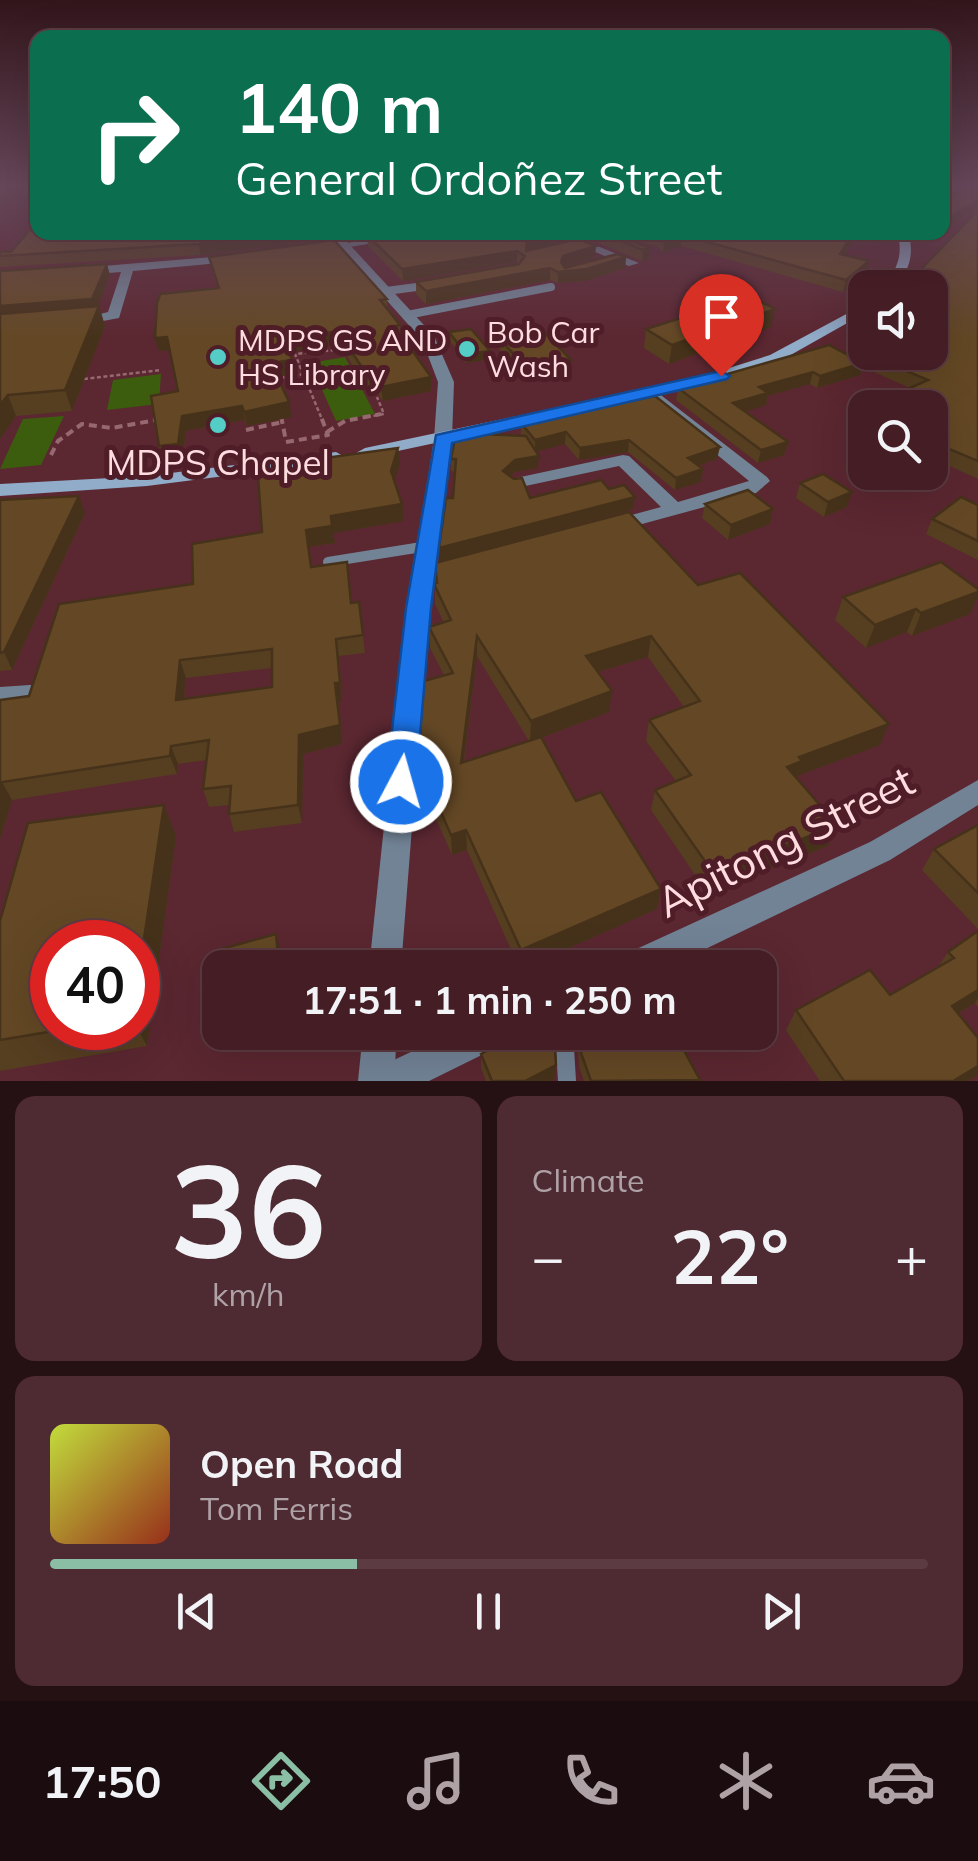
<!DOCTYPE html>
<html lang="en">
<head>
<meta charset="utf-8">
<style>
  :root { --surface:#441d25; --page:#4e2a32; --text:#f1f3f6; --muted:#afa2a7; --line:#5c3b42; --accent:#8abfa5 }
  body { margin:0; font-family:Mulish,sans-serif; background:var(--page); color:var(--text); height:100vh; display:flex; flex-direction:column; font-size:38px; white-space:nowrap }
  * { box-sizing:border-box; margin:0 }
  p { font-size:32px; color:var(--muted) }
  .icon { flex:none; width:55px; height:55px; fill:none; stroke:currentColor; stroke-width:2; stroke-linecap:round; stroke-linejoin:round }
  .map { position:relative; height:1081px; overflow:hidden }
  .drawer { display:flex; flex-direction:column; gap:15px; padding:15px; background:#251014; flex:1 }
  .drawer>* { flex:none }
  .top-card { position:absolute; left:30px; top:30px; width:920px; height:210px; border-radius:20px; box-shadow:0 10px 40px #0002,0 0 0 2px var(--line); background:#0b6e4f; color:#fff; overflow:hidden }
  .fabs { position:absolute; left:848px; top:270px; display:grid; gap:20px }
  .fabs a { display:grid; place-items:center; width:100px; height:100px; border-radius:20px; background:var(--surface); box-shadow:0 10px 40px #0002,0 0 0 2px var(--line); font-size:50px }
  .speed { position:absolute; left:30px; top:920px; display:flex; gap:20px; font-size:50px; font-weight:700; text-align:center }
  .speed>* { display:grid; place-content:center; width:130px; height:130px; border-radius:50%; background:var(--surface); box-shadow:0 10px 40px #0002,0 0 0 2px var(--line); line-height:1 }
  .speed .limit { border:15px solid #d22; background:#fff; color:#111 }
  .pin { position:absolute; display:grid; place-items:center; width:85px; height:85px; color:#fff; margin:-102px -42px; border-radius:50% 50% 50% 0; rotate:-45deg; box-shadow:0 0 10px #0007 }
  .pin .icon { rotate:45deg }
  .me { position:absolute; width:110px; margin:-55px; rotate:6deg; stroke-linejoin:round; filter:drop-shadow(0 0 8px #0008) }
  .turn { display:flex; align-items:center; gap:35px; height:210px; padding:0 40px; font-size:45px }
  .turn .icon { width:130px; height:130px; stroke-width:2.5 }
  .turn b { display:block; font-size:70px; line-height:85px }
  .big { font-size:75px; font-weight:700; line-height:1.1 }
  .drawer .card { flex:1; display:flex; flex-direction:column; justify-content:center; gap:15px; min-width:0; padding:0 35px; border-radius:20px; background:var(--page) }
  .drawer .dial { align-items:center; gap:0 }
  .dial b { font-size:130px; line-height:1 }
  .song { display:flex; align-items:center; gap:30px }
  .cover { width:120px; height:120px; border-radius:15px; background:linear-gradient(135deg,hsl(70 70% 55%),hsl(10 70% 35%)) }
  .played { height:10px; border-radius:5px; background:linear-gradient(90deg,var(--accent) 35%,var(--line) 35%) }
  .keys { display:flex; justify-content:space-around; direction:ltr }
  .heat { display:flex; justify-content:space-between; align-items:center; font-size:55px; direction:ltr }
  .drawer .tiles { flex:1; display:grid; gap:15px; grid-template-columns:1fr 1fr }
  .card:last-child { grid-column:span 2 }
  .trip { position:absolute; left:202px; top:950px; width:575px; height:100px; border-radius:20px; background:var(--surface); box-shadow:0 10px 40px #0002,0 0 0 2px var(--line); font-weight:700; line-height:100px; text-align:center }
  .tabs { display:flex; height:160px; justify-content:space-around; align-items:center; background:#1b0c0f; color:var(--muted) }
  .tabs .icon { width:70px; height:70px }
  .tabs .on { color:var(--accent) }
  .tabs b { font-size:45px; color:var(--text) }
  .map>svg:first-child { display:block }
  .green { fill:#3c5d0e }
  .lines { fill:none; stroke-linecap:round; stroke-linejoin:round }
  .path-far1 { stroke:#966870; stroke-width:2.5; stroke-dasharray:4 2.5; stroke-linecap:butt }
  .path { stroke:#966870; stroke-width:4; stroke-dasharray:8 5; stroke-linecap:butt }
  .service-far4 { stroke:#728396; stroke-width:6 }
  .service-far3 { stroke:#728396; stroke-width:8 }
  .service-far2 { stroke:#728396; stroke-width:10 }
  .service-far1 { stroke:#728396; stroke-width:14 }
  .service { stroke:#728396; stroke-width:18 }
  .minor { fill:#728396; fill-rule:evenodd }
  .tertiary { fill:#728396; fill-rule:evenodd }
  .secondary { fill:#91acc9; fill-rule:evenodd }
  .wall { fill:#563e20; fill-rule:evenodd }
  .shaded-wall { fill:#46321a }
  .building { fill:#644825; stroke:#46321a; stroke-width:2.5; fill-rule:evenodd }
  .route { fill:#1a73e8; stroke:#114b97; stroke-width:2.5 }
  .poi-dot { fill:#54cdc7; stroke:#4f1d27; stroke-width:4 }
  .labels { text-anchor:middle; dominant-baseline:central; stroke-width:10; stroke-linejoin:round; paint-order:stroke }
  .far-poi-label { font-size:30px; fill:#ffdce0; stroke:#4f1d27; text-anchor:start }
  .poi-label { font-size:35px; fill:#ffdce0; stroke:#4f1d27 }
  .near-street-label { font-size:42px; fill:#ffdce0; stroke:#4f1d27 }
</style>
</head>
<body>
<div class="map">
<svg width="978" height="1081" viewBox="0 0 978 1081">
  <rect width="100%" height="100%" fill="#5b2731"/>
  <!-- green -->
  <g class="green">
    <path d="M345,357L375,414L336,421L310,363Z"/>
    <path d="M161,374L159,404L107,410L113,380Z"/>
    <path d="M64,416L41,465L0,469L23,419Z"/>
  </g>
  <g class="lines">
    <!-- path-far1 -->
    <g class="path-far1">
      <path d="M84,379L161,370"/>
      <path d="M274,379L304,374"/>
      <path d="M321,417L295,354L345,349"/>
      <path d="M367,417L384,414L377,397"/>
    </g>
    <!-- path -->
    <g class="path">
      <path d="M281,416L286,441"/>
      <path d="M246,430L283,422"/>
      <path d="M327,432L345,421L381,414"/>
      <path d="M286,442L328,435L320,414"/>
      <path d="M51,455L58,441L82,424L112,428L156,420"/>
    </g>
    <!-- service-far4 -->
    <g class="service-far4">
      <path d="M406,288L431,285"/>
      <path d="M544,288L551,287"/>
    </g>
    <!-- service-far3 -->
    <g class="service-far3">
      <path d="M386,291L424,286"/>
      <path d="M407,315L551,287"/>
    </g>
    <!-- service-far2 -->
    <path class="service-far2" d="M328,562L428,546"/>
    <!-- service-far1 -->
    <path class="service-far1" d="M0,694L30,692"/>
    <!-- service -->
    <path class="service" d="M564,1032L567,1081"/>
    <!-- minor -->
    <g class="minor">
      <path d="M408,232H439L326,251L320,248Z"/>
      <path d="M547,232H563L639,263L629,266Z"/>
      <path d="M237,255L243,259L241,261L133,271L119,318L76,326L69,322L108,312L121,272L82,275L78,274V268Z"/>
      <path d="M653,389L767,477L770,481L756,493L609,533L599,527L602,523L661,507L619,466L516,488L507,483L516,478L623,455L629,456L678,502L749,481L647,397V391Z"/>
      <path d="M978,780V805L890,860L666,968H614L619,957L870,842Z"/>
      <path d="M453,1032H509L504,1044L429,1081H372L377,1068Z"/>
    </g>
    <!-- tertiary -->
    <g class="tertiary">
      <path d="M326,232H338L434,336L454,382L452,439L429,609L401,968H369L407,609L434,439L438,382L422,340Z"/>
      <path d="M363,1032H397L394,1081H358Z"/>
    </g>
    <!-- secondary -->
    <g class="secondary">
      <path d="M897,232H908C915,255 909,270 895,288H882C897,270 904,255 897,232Z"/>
      <path d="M865,304V313L780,361L702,386L365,458L356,453L365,448L694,379L770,355Z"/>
      <path d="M336,452L345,457L342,461L147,486L0,496V484L147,476Z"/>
    </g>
  </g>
  <!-- wall -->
  <g class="wall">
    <path d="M942,188H978V209L942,231V207L947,203L942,202Z"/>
    <path d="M978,210V479L930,457V408H890L894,395L910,388L865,368L869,355L930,352Z"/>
    <path d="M386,232H558L557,241L536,248L595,257L565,267L626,257L625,268L586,281L558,283L550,280L426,304L416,294V282L520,264L517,262L403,281L368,246L367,235Z"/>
    <path d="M573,232H605L650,248L649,259L642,261Z"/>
    <path d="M611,232H858L844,255L865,272L843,292L681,246L663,253L658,247Z"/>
    <path d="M327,239L201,255L0,267V252Z"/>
    <path d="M209,257L387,299V309L400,325L401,334L431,391L383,401L376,391L370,392L339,344L288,352L292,360L294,374L278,377L292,417L247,426L245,420L186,431L182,459L163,461L159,446L178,391L170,350L159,351L218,288Z"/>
    <path d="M0,271L110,275L98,306H99L105,326L72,411L16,416L0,439Z"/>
    <path d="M771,327L669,364L644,348L646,329Z"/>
    <path d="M493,331L571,371L526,380L493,342Z"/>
    <path d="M449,332L490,359L467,363L449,340Z"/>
    <path d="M863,363L860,375L817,388L810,384L767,396L766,405L744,411L788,442L784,455L758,463L676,400L678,388Z"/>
    <path d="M655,396L717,459L698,466L703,469L701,482L675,490L628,452L579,460L565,444L536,451L538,468L515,472L511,476L530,498L609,489L635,497L633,509L439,561V548L453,498L455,472L451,471V459L521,436V423Z"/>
    <path d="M400,464L394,481L402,504L404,521L333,533L335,543L308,547L311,566L351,603L359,602L365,653L339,656L342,701H338L342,744L303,754L302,823L234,832L229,814L230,805L209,807L203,789L207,760L178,764L177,774L12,800L0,839V700L29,696L193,584L262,532ZM272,668V687L184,699L186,678Z"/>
    <path d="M800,483L847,507L824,517L796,498Z"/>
    <path d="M0,500L85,513L12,670L0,671Z"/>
    <path d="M705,504L773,509L770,524L728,540L702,518Z"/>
    <path d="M978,505V560L926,534L932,519Z"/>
    <path d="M435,563L698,585L880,745L797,776L796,778L837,825L828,846L708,894L651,810L655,790L676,781L646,741L649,720L684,707L648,657L598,672L609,712L541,738L576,801L661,889L657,909L524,968H519L467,850L452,855L419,781L418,760L444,675L430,648L429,627L444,623L435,604ZM477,656L529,741L464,762Z"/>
    <path d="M843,597L970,614L912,636L907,632L866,648L835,620Z"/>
    <path d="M164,805L176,836L147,1046L0,1071V921ZM138,942V1028H52Z"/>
    <path d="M978,824V929L922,870L934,849Z"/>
    <path d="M978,931V1007L975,1003L958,1014L978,1038V1075L969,1081H820L786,1030L796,1010L890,995L938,967L948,952Z"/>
    <path d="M577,1032H674L700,1081H584L579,1067Z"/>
    <path d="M481,1054L556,1065L554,1079L551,1081H486L481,1068Z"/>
  </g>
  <!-- shaded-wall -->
  <g class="shaded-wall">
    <path d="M14,188H25L0,207V198Z"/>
    <path d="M978,200V208L942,231V222Z"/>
    <path d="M288,232H326L327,239L201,255L198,244Z"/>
    <path d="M551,232H558L557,241L527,251V240Z"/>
    <path d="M854,232H858L838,266L840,254Z"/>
    <path d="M682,235L681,246L663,253L664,242Z"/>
    <path d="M596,246L595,257L563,268L626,257L625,268L586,281L558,283V272L563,256Z"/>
    <path d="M650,248L649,259L642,261L643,250Z"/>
    <path d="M517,251V262L403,281L402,269Z"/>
    <path d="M869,261L865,272L843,292L846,280Z"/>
    <path d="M107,264L110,275L96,311L0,319V306Z"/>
    <path d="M550,268V280L426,304V291Z"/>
    <path d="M99,306L105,326L72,411L65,390Z"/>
    <path d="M775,309L771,327L669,364L672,345Z"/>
    <path d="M338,331L339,344L285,353L283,339Z"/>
    <path d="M167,337L171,350L159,351L155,338Z"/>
    <path d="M490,351V359L467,363L466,354Z"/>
    <path d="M292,360L294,374L274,377L271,363Z"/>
    <path d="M571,360V371L526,380V368Z"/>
    <path d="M863,363L860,375L817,388L820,376Z"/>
    <path d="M813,372L810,384L767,396L766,405L731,416L733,403L759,387Z"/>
    <path d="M375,377L376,391L370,392L369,378Z"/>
    <path d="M431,377V391L383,401L381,387Z"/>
    <path d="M8,395L16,416L0,439V405Z"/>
    <path d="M289,402L292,417L247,426L244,412Z"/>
    <path d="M242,406L245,420L186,431L182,459L178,444L182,416Z"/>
    <path d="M566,432L565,444L535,452V440Z"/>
    <path d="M629,440L628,452L579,460L580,448Z"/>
    <path d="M788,442L784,455L758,463L761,450Z"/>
    <path d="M720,447L717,459L686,470L688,458Z"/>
    <path d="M398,448L400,464L392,487L391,471Z"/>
    <path d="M539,456L538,468L515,472L503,484V471L515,460Z"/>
    <path d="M703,469L701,482L675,490L676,478Z"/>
    <path d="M852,492L847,507L824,517L828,502Z"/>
    <path d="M79,496L85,513L12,670L4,652Z"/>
    <path d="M635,497L633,509L439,561V548Z"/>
    <path d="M402,504L404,521L333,533L335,543L308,547L306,530L331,516Z"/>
    <path d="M773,509L770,524L728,540L731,525Z"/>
    <path d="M978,592V596L970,614L912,636L921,613Z"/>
    <path d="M916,609L907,632L866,648L875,625Z"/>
    <path d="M477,636V656L461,783V763Z"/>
    <path d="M651,636L648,657L584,676L586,656Z"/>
    <path d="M336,639L342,701H338L342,744L303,754L302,823L298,805L299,735L335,683Z"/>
    <path d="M180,660L186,678L182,718L176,700Z"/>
    <path d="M612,691L609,712L530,742L531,721Z"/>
    <path d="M889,724L880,745L797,776L795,782L787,767L799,757Z"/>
    <path d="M171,746L178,764L177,774L170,756Z"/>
    <path d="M2,782L12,800L0,839V788Z"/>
    <path d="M164,805L176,836L147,1046L137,1028L138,979Z"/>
    <path d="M837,825L828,846L708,894L714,874Z"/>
    <path d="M466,830L467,850L452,855L451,835Z"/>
    <path d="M661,889L657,909L524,968H520L521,950Z"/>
    <path d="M276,934L280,949L282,968H279Z"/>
    <path d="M978,990V998L975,1003L938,1026L952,1006Z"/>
    <path d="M226,1032H247L228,1038Z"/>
    <path d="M556,1065L554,1079L551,1081H525Z"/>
    <path d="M978,1066V1075L969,1081H953Z"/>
  </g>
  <!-- building -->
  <g class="building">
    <path d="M0,188H14L0,198Z"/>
    <path d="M942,188H978V200L942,222V207L958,193L942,192Z"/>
    <path d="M978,210V461L930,441V408H898L896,400L901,398L894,395L928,380L869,355L877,352H930V288H903Z"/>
    <path d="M38,220V232H288L198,244L0,256V252H11Z"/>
    <path d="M386,232H551L527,240L526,251L578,239L596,246L563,256L561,262L565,268L617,254L626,257L587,269L558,272L550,268L426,291L416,282L519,264L525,256L517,251L402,269L367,235Z"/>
    <path d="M600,232H603L650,248L643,250Z"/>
    <path d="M647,232H854L840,254L869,261L846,280L682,235L664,242L659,236Z"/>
    <path d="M334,240L387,299L380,300L400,325L395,326L431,377L381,387L375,377L369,378L338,331L283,339L292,360L271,363L289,402L244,412L242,406L182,416L178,444L159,446L151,396L178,391L167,337L155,338L157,303L160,294L219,288L209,257Z"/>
    <path d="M107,264L92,299L0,306V271Z"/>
    <path d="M750,296L775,309L672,345L646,329Z"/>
    <path d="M99,306L65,390L8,395L0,405V314Z"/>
    <path d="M535,323L571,360L526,368L493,331Z"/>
    <path d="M471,329L490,351L466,354L449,332Z"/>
    <path d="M829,345L863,363L820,376L813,372L759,387L768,393L733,403L788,442L761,450L678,388Z"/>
    <path d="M655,396L720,447L688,458L703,469L676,478L629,440L580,448L566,432L535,440L521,423Z"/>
    <path d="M456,433L526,436L539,456L515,460L503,471L514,479L522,478L530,498L601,480L609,489L624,485L635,497L439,548L446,498H453L456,459H451Z"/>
    <path d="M398,448L391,471L402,504L331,516L332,526L306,530L311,567L347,562L351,603L359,602L363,635L336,639L340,683H335L340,725L299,735L298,805L229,814L231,786L203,789L209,740L171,746L170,756L2,782L0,788V700L29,696L59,604L193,584L192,544L262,532L258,476L312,469L310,460ZM272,649V687L176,700L180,660Z"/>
    <path d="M823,474L852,492L828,502L800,483Z"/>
    <path d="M748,490L773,509L731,525L705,504Z"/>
    <path d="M79,496L4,652L0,653V500Z"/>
    <path d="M961,497L978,505V541L932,519Z"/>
    <path d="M629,512L698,585L740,573L889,724L799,757L802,761L787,767L837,825L714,874L655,790L691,775L649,720L700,701L651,636L586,656L612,691L531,721L477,636L461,763L541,737L576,801L601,792L661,889L521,950L466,830L451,835L418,760L424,681L453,673L429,627L451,620L434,584L437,583L435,563Z"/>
    <path d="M941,562L978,589V592L921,613L916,609L875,625L843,597Z"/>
    <path d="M164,805L138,979V942H52V1028H72L0,1040V921L28,823Z"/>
    <path d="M978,825V893L934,849Z"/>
    <path d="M978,931V990L952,1006L978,1038V1066L953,1081H844L796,1010L870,970L890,995L954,958L948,952Z"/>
    <path d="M276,934L279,968H220V985L218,950Z"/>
    <path d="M523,1032H554L556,1065L525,1081H492L481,1054Z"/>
    <path d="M580,1032H674L700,1080L591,1081L581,1053Z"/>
  </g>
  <!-- sky -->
  <linearGradient id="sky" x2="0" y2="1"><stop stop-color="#32151b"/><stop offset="0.55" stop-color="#66475a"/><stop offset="1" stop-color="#66475a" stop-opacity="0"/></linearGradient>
  <rect width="978" height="339" fill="url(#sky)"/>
  <!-- route -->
  <path class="route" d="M721,371L730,376L727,379L452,443L431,608L416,782L412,792L401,795L390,792L386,782L406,608L436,435Z"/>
  <!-- markers -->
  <g class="poi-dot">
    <circle cx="467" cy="349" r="10"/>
    <circle cx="218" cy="357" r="10"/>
    <circle cx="218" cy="425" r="10"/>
  </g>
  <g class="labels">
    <!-- far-poi labels -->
    <g class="far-poi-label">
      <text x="487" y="332">Bob Car<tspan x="487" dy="34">Wash</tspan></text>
      <text x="238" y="340">MDPS GS AND<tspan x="238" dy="34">HS Library</tspan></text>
    </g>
    <!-- poi labels -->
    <g class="poi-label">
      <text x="218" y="462">MDPS Chapel</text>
    </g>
    <!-- near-street labels -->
    <g class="near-street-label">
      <text transform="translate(785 841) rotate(-27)">Apitong Street</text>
    </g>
  </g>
</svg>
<div class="fabs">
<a><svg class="icon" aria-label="sound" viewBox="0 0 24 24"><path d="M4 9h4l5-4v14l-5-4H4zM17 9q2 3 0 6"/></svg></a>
<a><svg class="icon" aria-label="search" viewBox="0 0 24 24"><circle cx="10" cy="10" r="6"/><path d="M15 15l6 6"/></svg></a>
</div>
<div class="speed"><div class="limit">40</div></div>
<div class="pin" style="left:721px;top:376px;background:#d93025"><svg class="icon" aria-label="arrive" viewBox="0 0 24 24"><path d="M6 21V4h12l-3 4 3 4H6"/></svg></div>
<svg class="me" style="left:401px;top:782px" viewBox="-20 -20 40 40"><circle r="17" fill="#1a73e8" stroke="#fff" stroke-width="3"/><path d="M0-11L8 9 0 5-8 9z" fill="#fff"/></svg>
<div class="trip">17:51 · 1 min · 250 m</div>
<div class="top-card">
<div class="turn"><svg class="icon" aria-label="right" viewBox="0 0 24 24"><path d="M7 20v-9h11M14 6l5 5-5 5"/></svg><div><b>140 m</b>General Ordoñez Street</div></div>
</div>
</div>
<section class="drawer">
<div class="tiles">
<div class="card dial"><b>36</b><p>km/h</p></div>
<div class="card"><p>Climate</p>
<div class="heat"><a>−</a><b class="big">22°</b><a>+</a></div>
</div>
<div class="card">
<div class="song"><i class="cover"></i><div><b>Open Road</b><p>Tom Ferris</p></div></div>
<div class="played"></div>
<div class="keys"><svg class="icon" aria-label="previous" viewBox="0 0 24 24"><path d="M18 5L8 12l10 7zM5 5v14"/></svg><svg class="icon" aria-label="pause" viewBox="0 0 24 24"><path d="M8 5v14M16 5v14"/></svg><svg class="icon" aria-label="next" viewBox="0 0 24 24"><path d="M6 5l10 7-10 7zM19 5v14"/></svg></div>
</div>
</div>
</section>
<nav class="tabs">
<b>17:50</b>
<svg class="icon on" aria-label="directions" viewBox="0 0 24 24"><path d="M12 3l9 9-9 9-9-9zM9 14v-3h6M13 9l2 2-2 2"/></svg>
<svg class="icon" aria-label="music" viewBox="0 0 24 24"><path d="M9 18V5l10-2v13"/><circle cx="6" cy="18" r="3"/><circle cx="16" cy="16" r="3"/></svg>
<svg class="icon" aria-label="phone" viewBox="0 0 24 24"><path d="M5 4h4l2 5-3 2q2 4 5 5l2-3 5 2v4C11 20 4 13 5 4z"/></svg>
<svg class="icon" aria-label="climate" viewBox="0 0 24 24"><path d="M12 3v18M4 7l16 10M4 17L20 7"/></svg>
<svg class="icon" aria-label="car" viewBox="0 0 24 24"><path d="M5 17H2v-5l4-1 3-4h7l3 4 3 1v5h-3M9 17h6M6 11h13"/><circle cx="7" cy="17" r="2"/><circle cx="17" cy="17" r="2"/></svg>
</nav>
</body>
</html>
